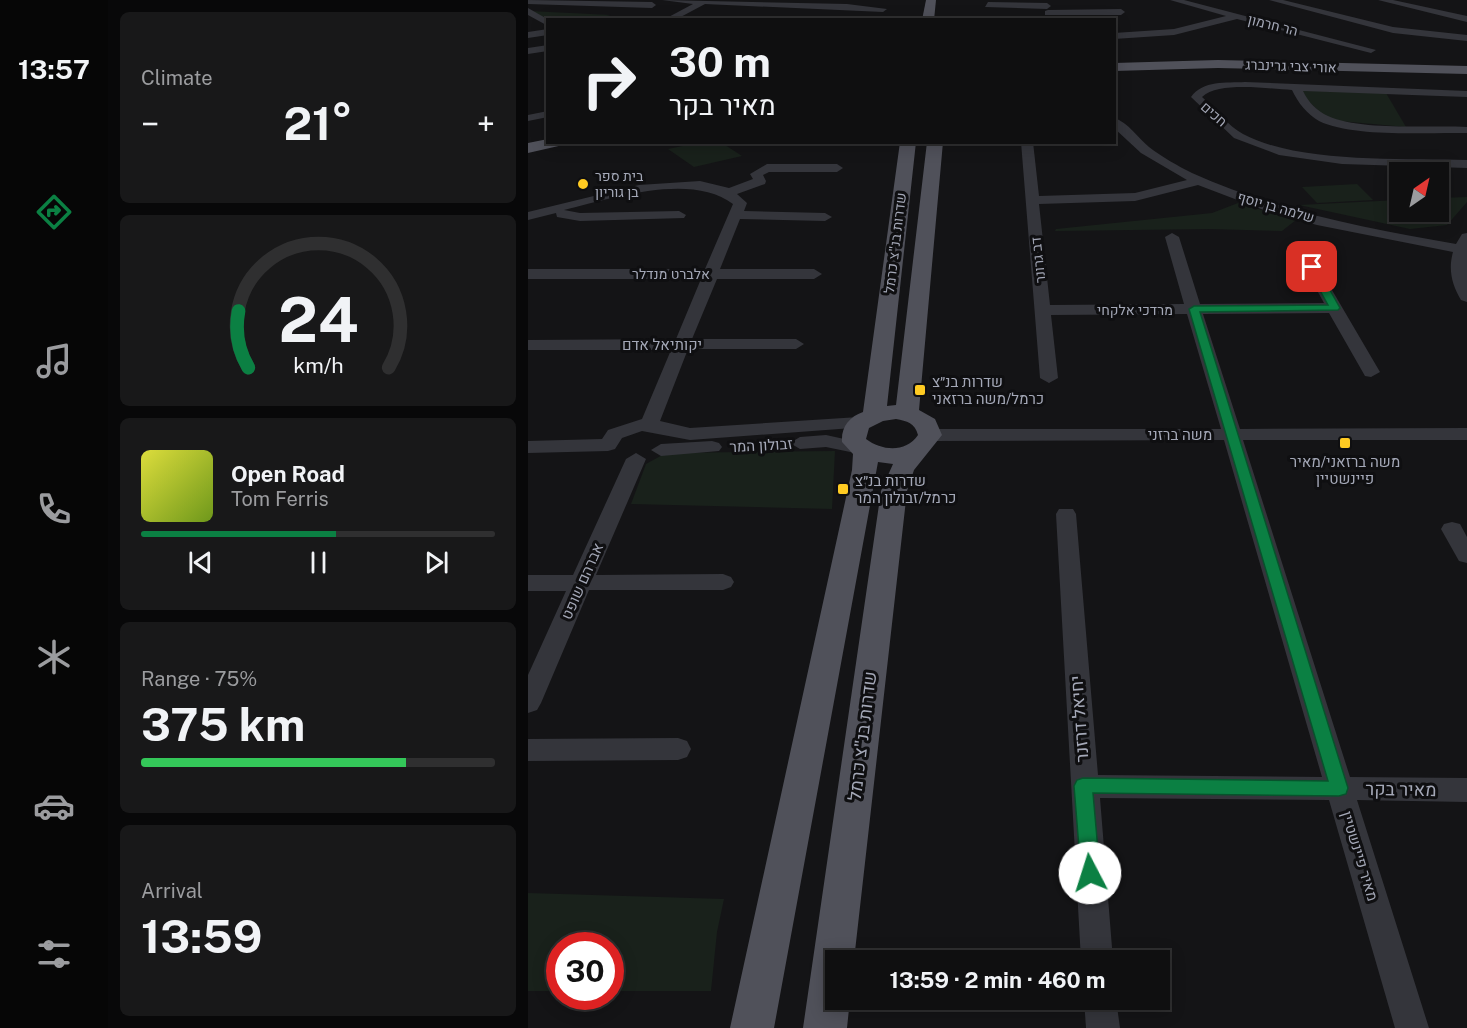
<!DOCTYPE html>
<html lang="en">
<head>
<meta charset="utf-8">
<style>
  :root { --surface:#0f0f10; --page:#181819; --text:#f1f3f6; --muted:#9b9c9f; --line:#2f2f30; --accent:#0b8043 }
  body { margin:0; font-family:"Public Sans",Heebo,sans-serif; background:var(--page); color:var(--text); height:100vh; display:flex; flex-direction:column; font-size:22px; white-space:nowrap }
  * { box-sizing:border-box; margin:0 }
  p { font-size:20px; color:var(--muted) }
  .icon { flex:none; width:33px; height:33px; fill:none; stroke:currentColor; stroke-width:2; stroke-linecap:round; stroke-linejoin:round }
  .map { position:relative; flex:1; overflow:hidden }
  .side { display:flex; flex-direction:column; gap:12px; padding:12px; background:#080809; width:420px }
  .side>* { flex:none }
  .banner { position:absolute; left:18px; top:18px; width:570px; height:126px; border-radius:0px; box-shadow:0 3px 15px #0003,0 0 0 2px var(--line); background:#0f0f10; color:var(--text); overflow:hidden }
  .needle { width:39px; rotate:34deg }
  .fabs { position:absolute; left:861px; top:162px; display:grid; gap:12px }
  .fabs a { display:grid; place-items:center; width:60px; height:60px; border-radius:0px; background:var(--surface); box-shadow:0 3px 15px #0003,0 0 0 2px var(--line); font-size:30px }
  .speed { position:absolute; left:18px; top:932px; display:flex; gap:12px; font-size:30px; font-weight:700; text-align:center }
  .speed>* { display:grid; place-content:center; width:78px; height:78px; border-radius:50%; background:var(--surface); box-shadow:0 3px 15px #0003,0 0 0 2px var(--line); line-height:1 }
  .speed .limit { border:9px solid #d22; background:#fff; color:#111 }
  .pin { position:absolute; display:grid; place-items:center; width:51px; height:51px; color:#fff; margin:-26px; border-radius:12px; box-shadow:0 3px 9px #0006 }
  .me { position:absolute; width:66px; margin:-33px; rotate:355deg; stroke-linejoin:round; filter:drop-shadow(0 0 4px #0008) }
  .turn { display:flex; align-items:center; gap:21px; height:126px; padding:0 24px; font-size:27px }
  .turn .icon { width:78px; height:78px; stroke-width:2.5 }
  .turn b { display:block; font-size:42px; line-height:51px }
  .big { font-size:45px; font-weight:700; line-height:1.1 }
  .side .widget { flex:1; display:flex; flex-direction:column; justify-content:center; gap:9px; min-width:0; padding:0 21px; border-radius:9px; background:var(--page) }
  .side .dial { align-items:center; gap:0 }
  .dial svg { height:156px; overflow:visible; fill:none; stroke:var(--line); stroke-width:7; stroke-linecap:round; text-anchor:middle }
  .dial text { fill:var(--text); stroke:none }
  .song { display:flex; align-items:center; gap:18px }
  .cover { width:72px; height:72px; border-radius:9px; background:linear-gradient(135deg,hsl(60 70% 55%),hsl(80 70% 35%)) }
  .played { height:6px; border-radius:3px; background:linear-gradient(90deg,var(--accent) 55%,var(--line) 55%) }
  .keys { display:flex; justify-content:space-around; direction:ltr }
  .heat { display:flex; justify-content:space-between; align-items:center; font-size:33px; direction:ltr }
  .charge { height:9px; border-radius:4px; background:linear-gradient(90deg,#34c759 75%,var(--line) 0) }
  .trip { position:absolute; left:297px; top:950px; width:345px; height:60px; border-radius:0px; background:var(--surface); box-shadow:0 3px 15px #0003,0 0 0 2px var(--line); font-weight:700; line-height:60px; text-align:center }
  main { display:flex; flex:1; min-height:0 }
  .menu { display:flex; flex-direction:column; width:108px; justify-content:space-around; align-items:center; background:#060606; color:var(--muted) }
  .menu .icon { width:42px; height:42px }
  .menu .on { color:var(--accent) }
  .menu b { font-size:27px; color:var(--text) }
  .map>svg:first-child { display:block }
  .green { fill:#19211b }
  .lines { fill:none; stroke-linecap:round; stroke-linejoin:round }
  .minor { fill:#34353b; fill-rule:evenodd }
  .major { fill:#50515a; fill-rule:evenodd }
  .route { fill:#0b8043; stroke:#07532c; stroke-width:1.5 }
  .poi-dot { fill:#ffcb22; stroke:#0f0f11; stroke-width:2 }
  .labels { text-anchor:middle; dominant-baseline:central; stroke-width:6; stroke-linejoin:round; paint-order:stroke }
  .far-street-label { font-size:14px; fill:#a4a8b7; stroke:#0f0f11 }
  .far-poi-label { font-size:14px; fill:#a4a8b7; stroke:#0f0f11; text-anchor:start }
  .street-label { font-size:15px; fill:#a4a8b7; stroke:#0f0f11 }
  .poi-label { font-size:15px; fill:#a4a8b7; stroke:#0f0f11; text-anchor:start }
  .near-street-label { font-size:18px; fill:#a4a8b7; stroke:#0f0f11 }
</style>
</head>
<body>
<main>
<nav class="menu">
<b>13:57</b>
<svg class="icon on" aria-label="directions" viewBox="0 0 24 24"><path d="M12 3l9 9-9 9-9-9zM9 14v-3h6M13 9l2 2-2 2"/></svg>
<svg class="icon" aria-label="music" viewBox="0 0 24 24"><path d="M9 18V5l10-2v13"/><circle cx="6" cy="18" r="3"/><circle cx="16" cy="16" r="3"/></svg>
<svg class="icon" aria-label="phone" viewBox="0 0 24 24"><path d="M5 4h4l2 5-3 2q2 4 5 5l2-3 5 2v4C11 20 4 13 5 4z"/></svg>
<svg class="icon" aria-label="climate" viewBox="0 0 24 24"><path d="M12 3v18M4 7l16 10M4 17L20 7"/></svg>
<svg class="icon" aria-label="car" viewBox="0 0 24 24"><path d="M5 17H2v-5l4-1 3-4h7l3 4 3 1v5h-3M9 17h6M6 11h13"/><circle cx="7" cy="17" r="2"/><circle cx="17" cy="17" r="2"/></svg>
<svg class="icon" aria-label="filters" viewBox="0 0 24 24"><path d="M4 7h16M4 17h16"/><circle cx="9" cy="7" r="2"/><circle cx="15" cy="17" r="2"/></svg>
</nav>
<section class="side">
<div class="widget"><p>Climate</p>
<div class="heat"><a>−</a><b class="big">21°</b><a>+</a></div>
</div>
<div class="widget dial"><svg viewBox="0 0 100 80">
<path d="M14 69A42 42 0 1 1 86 69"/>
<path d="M14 69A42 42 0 0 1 9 40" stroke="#0b8043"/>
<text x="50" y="56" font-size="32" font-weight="700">24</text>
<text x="50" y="72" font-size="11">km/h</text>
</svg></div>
<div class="widget">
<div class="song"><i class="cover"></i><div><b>Open Road</b><p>Tom Ferris</p></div></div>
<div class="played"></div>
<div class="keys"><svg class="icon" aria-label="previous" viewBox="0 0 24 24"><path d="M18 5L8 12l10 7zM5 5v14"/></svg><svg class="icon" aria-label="pause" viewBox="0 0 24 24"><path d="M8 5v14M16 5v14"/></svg><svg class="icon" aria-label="next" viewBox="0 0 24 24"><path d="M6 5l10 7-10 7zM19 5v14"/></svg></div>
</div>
<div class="widget"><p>Range · 75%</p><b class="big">375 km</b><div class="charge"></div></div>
<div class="widget"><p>Arrival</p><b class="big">13:59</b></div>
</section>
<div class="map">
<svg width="939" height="1028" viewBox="0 0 939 1028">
  <rect width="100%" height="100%" fill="#141416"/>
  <!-- green -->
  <g class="green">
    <path d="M1,11L83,15L66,19L20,20Z"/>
    <path d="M769,90L858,93L878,127L800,120Z"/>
    <path d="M169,143H194L214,156L166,167L140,149Z"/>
    <path d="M829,184L845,200L789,203L774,187Z"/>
    <path d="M939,197V202L919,225L882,229L771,205L871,200L872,212H910L911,198Z"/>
    <path d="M710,203L768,220L754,231L682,229L527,231L528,229L684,213Z"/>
    <path d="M307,451L304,509L103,504L118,464L138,453Z"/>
    <path d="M0,893L196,899L189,932L183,991H83L82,945H32L31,991H0Z"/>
  </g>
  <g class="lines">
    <!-- minor -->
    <g class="minor">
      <path d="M0,0L124,2L128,5L124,8L0,4Z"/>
      <path d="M134,0L319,4L359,9L355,12L177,4L147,20H135L165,4Z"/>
      <path d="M642,0H656L848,50L843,53L709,19L646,35L586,39V33L646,29L698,16Z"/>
      <path d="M741,0H755L865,27L939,35V41L865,33Z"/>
      <path d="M850,0H865L939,16V22Z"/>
      <path d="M460,2L519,3L523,6L519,9L457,7Z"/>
      <path d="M0,8L21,20L20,26L0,15Z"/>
      <path d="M520,10L593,9L597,12L593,15H517V11Z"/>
      <path d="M20,29V35L0,38V32Z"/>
      <path d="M20,45V51L0,54V48Z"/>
      <path d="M717,82L939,91V97L775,91C780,102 789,111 800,116C833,131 902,125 939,127V133C899,132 826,138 791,121C779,114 770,103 764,90C741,89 691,81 674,97C687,108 700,126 715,134C772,164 874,158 939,160V168L814,164L751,155L706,138L663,97C675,80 698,83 717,82Z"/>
      <path d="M20,111V117L0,121V115Z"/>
      <path d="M586,118C600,122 610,138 621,147C634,157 650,166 664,173C748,211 837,228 928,244L934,234L939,233V302L933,300C924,285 920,270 925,252L789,225L741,212L670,185L607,201L511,204L522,305L656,304L637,237L644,233L651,237L672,304L796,303L765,247L772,243L777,244L852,372L843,377L837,376L801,313L675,314L712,429L939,428V440H715L822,777L939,778V802L829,800L901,1028H867L801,800L572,798L585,960H553L528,514L531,509H545L548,514L570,775L794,777L696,440L402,441L392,435L402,429H693L659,314L523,315L530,378L521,383L512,378L493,142H505L511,196L607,193L659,180L613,153L586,128Z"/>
      <path d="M239,164H309L315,168L309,172H241L235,175L238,181L237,184L209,194L219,203L216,211L297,213L304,217L297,221L212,219L192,269H286L294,274L286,279H189L164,339H268L276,344L268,349H160L132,421L162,428L331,417L340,423L338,427L162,440L114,431L94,438L87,449L80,451L0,453V441L74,439L80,430L114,419L143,350H0V340L148,339L173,279H0V269H177L205,204C164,172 83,198 36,210L52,213L151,211L158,215L156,218L52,221L29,217L28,213L0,220V212L111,185L172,181L201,188L225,179L222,174Z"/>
      <path d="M298,435L339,444L342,448L332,454L298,447L272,449L262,443L272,437Z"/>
      <path d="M184,441L191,443L194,447L191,451L133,456L123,450L133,444Z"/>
      <path d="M108,453L118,459L68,575L195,574L203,577L206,582L203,587L195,590H61L13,703L9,710L0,713V675L38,591H0V575H45L98,459Z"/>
      <path d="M924,522L932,524L939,537V563L931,561L913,529L916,524Z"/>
      <path d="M150,738L159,741L163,749L159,757L150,760L0,761V739Z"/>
      <path d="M556,999H588L592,1028H558Z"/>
    </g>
    <!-- major -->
    <g class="major">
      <path d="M398,0H408L406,20H394Z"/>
      <path d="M690,60L939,66V74L690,68L586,71V63Z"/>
      <path d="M20,139V142H37L35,145L0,153V143Z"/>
      <path d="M372,142H388L359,406L368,405L399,142H415L391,410L407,419L414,435L386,470L379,491L326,960H308V999H322L319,1028H275L353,491L365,464L350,462L246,1028H202L324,470L325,454L314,442C313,427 321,417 335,412ZM368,419C379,421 387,423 390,435C378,453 354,451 338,439L341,428L355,421Z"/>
    </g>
  </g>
  <!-- route -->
  <path class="route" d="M780,265L789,267L812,308L810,310L672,312L820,788L818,794L811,796L565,793L572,873L569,879L562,881L555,879L553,873L546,786L549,780L555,778L800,781L661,309L666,306L800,305L779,267Z"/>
  <!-- markers -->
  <g class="poi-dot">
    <circle cx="55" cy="184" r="6"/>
    <rect x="386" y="384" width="12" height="12" rx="3"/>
    <rect x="811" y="437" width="12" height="12" rx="3"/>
    <rect x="309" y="483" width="12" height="12" rx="3"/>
  </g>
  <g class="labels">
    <!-- far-street labels -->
    <g class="far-street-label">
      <text transform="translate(745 25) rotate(14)">הר חרמון</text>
      <text transform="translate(763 66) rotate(2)">אורי צבי גרינברג</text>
      <text transform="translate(686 114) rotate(41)">חכים</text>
      <text transform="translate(748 207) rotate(16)">שלמה בן יוסף</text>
      <text transform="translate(367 243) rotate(-83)">שדרות בנ"צ כרמל</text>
      <text transform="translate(510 260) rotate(-96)">דב גרונר</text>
      <text x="143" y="274">אלברט מנדלר</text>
      <text x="607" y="310">מרדכי אלקחי</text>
    </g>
    <!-- far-poi labels -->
    <g class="far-poi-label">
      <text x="67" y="176">בית ספר<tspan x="67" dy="16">בן גוריון</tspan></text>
    </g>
    <!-- street labels -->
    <g class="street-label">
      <text x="134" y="344">יקותיאל אדם</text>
      <text x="652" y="434">משה ברזני</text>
      <text transform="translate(233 445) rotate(-3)">זבולון המר</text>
      <text transform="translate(54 581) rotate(-66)">אברהם שופט</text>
      <text transform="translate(832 856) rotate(73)">מאיר פיינשטיין</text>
    </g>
    <!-- poi labels -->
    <g class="poi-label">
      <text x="404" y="381">שדרות בנ״צ<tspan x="404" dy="17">כרמל/משה ברזאני</tspan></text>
      <text x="817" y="461" text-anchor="middle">משה ברזאני/מאיר<tspan x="817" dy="17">פיינשטיין</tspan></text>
      <text x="327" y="480">שדרות בנ״צ<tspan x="327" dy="17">כרמל/זבולון המר</tspan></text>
    </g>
    <!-- near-street labels -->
    <g class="near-street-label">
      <text transform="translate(551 719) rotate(-94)">יחיאל דרזנר</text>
      <text transform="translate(334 736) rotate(-83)">שדרות בנ"צ כרמל</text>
      <text transform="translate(873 789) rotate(1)">מאיר בקר</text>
    </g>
  </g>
</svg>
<div class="fabs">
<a><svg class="needle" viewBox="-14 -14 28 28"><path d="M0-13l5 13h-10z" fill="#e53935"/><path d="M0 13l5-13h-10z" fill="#9b9c9f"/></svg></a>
</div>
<div class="speed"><div class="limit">30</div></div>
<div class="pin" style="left:784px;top:267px;background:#d93025"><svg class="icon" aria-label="arrive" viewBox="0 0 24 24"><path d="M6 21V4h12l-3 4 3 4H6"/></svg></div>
<svg class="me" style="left:562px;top:873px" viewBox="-20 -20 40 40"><circle r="19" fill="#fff"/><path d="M0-13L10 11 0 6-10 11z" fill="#0b8043"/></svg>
<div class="trip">13:59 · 2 min · 460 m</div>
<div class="banner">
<div class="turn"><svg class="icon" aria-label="right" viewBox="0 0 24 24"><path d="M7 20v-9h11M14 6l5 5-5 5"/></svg><div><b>30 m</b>מאיר בקר</div></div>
</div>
</div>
</main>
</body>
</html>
